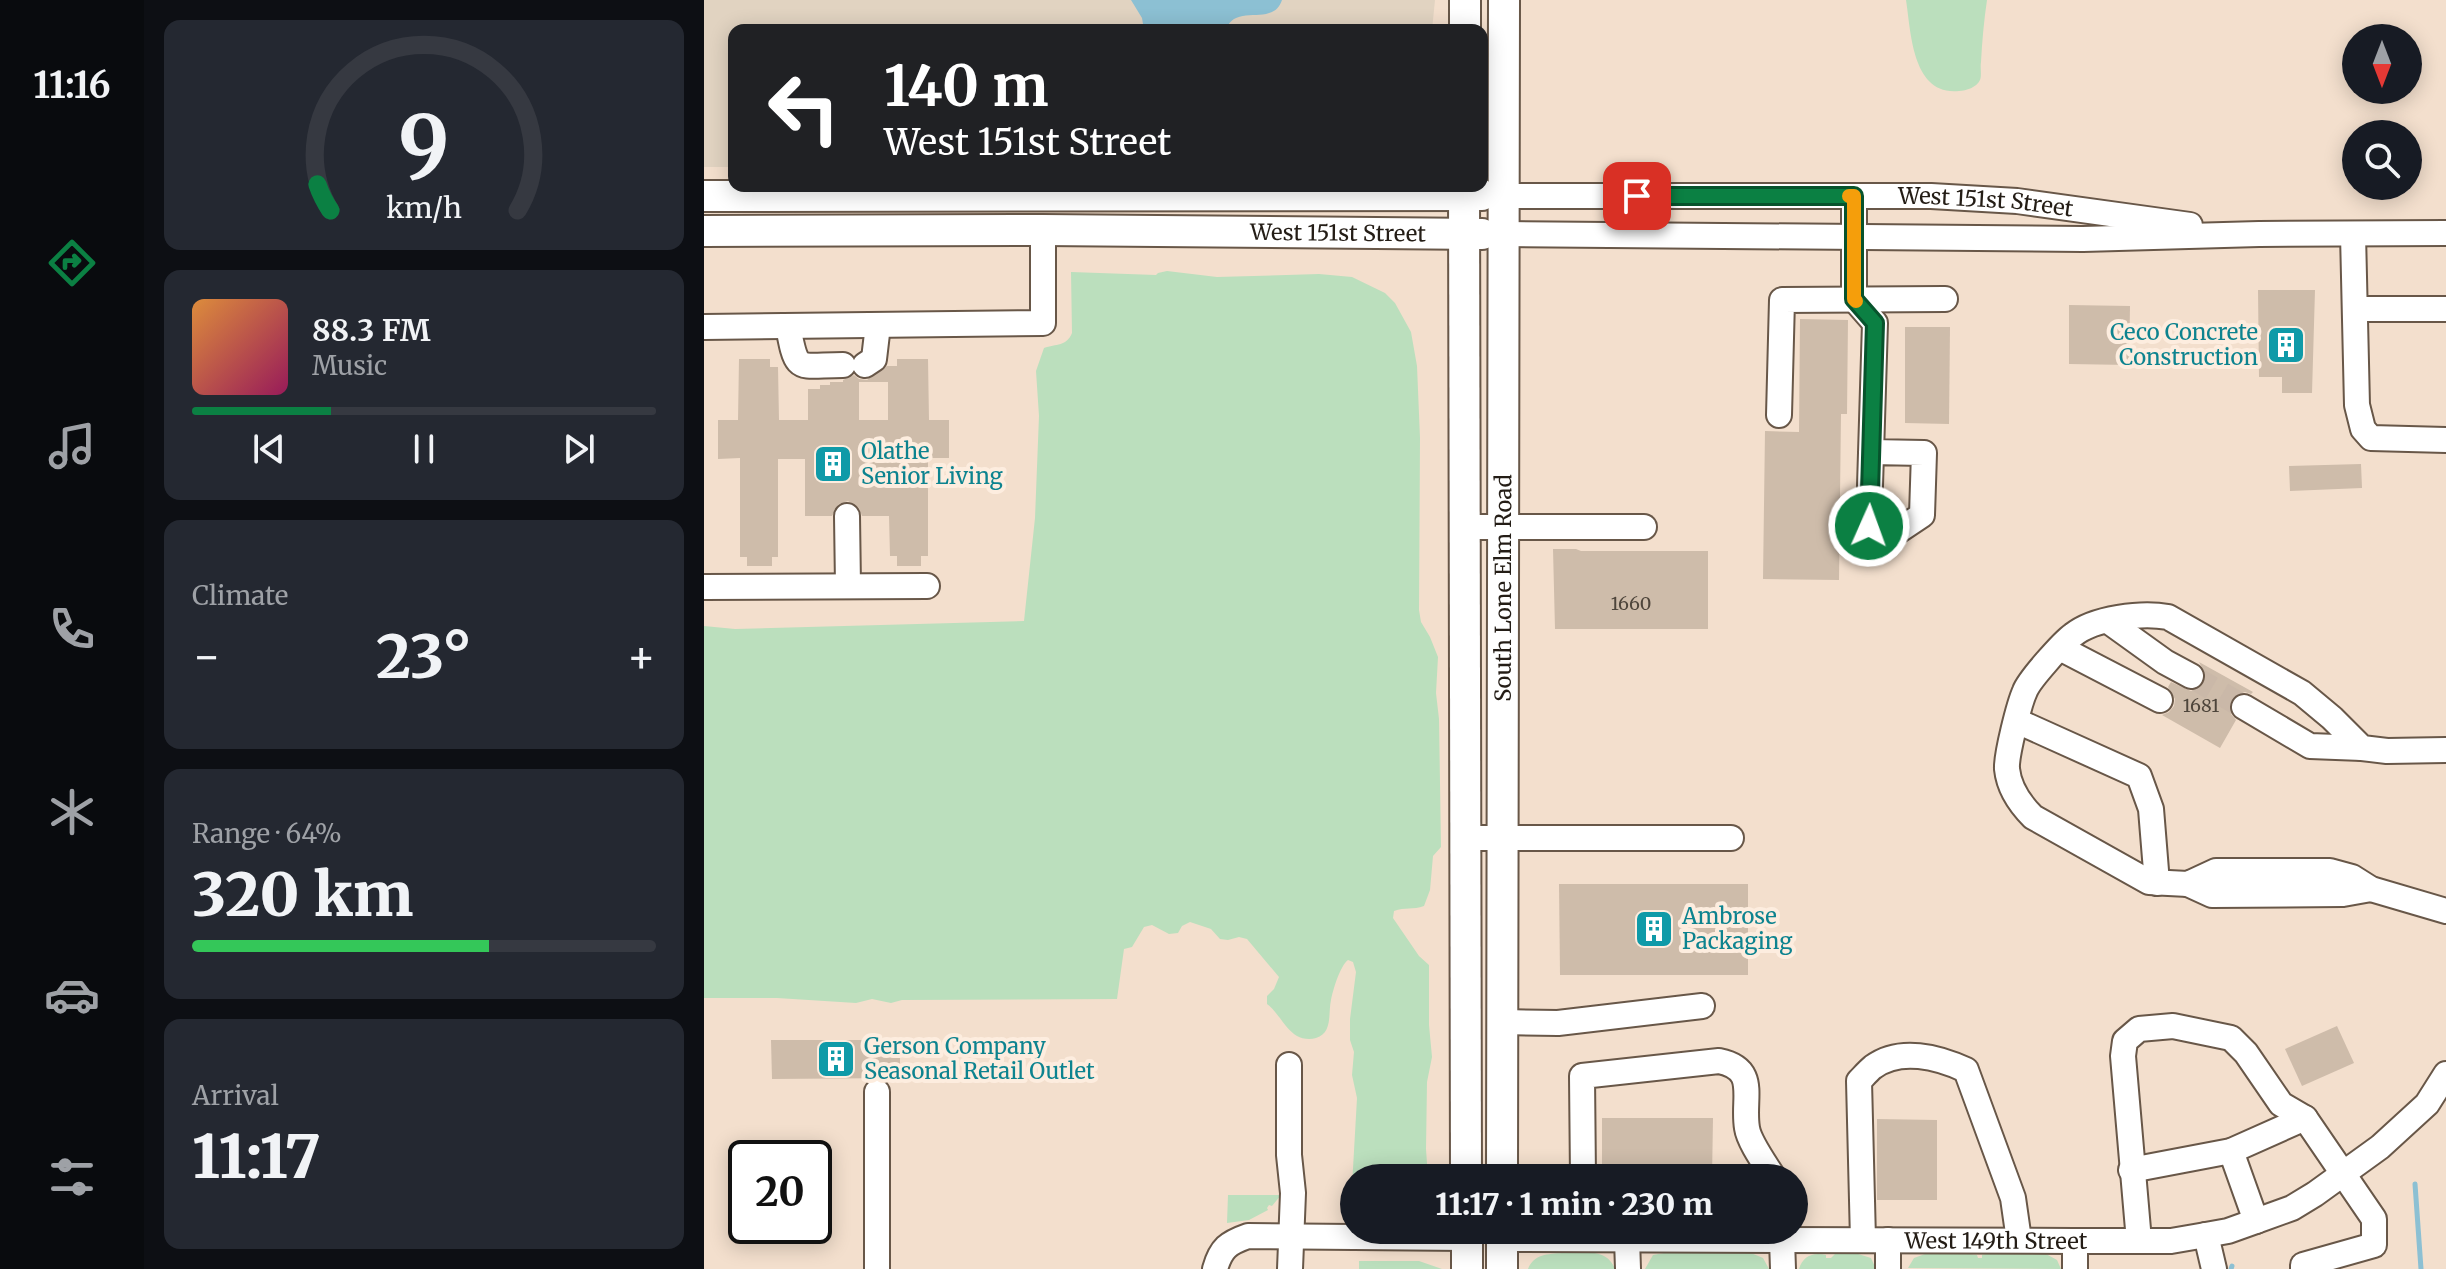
<!DOCTYPE html>
<html lang="en">
<head>
<meta charset="utf-8">
<style>
  :root { --surface:#171b24; --page:#242831; --text:#f1f3f6; --muted:#9ea1a6; --line:#363941; --accent:#0b8043 }
  body { margin:0; font-family:Merriweather,serif; background:var(--page); color:var(--text); height:100vh; display:flex; flex-direction:column; font-size:30px; white-space:nowrap }
  * { box-sizing:border-box; margin:0 }
  p { font-size:26px; color:var(--muted) }
  .icon { flex:none; width:44px; height:44px; fill:none; stroke:currentColor; stroke-width:2; stroke-linecap:round; stroke-linejoin:round }
  .map { position:relative; flex:1; overflow:hidden }
  .details { display:flex; flex-direction:column; gap:20px; padding:20px; background:#0d0f14; width:560px }
  .details>* { flex:none }
  .top-card { position:absolute; left:24px; top:24px; width:760px; height:168px; border-radius:16px; box-shadow:0 4px 20px #0003; background:#202124; color:#fff; overflow:hidden }
  .needle { width:52px; rotate:180deg }
  .buttons { position:absolute; left:1638px; top:24px; display:grid; gap:16px }
  .buttons a { display:grid; place-items:center; width:80px; height:80px; border-radius:50%; background:var(--surface); box-shadow:0 4px 20px #0003; font-size:40px }
  .speed { position:absolute; left:24px; top:1140px; display:flex; gap:16px; font-size:40px; font-weight:700; text-align:center }
  .speed>* { display:grid; place-content:center; width:104px; height:104px; border-radius:50%; background:var(--surface); box-shadow:0 4px 20px #0003; line-height:1 }
  .speed .limit { border:4px solid #111; border-radius:12px; background:#fff; color:#111 }
  .pin { position:absolute; display:grid; place-items:center; width:68px; height:68px; color:#fff; margin:-34px; border-radius:16px; box-shadow:0 4px 12px #0006 }
  .me { position:absolute; width:88px; margin:-44px; rotate:2deg; stroke-linejoin:round; filter:drop-shadow(0 0 6px #0008) }
  .turn { display:flex; align-items:center; gap:28px; height:168px; padding:0 24px; font-size:36px }
  .turn .icon { width:104px; height:104px; stroke-width:2.5 }
  .turn b { display:block; font-size:56px; line-height:68px }
  .big { font-size:60px; font-weight:800; line-height:1.1 }
  .details .widget { flex:1; display:flex; flex-direction:column; justify-content:center; gap:12px; min-width:0; padding:0 28px; border-radius:16px; background:var(--page) }
  .details .dial { align-items:center; gap:0 }
  .dial svg { height:208px; overflow:visible; fill:none; stroke:var(--line); stroke-width:7; stroke-linecap:round; text-anchor:middle }
  .dial text { fill:var(--text); stroke:none }
  .song { display:flex; align-items:center; gap:24px }
  .cover { width:96px; height:96px; border-radius:12px; background:linear-gradient(135deg,hsl(30 70% 55%),hsl(330 70% 35%)) }
  .played { height:8px; border-radius:4px; background:linear-gradient(90deg,var(--accent) 30%,var(--line) 30%) }
  .keys { display:flex; justify-content:space-around; direction:ltr }
  .heat { display:flex; justify-content:space-between; align-items:center; font-size:44px; direction:ltr }
  .charge { height:12px; border-radius:6px; background:linear-gradient(90deg,#34c759 64%,var(--line) 0) }
  .trip { position:absolute; left:636px; top:1164px; width:468px; height:80px; border-radius:40px; background:var(--surface); box-shadow:0 4px 20px #0003; font-weight:800; line-height:80px; text-align:center }
  main { display:flex; flex:1; min-height:0 }
  .menu { display:flex; flex-direction:column; width:144px; justify-content:space-around; align-items:center; background:#090b0e; color:var(--muted) }
  .menu .icon { width:56px; height:56px }
  .menu .current { color:var(--accent) }
  .menu b { font-size:36px; color:var(--text) }
  .map>svg:first-child { display:block }
  .medical { fill:#e1d3c1 }
  .green { fill:#bbdfbd }
  .water { fill:#8cc0d3 }
  .lines { fill:none; stroke-linecap:round; stroke-linejoin:round }
  .stream { stroke:#8cc0d3; stroke-width:5 }
  .building { fill:#cebcaa; fill-rule:evenodd }
  .minor-tunnel { stroke:#cab8a8; stroke-width:24; stroke-dasharray:24 12; stroke-linecap:butt }
  .minor-casing { stroke:#685748; stroke-width:28 }
  .major-casing { stroke:#685748; stroke-width:34 }
  .minor { stroke:#fff; stroke-width:24 }
  .major { stroke:#fff; stroke-width:30 }
  .route-casing { stroke:#07532c; stroke-width:20 }
  .route { stroke:#0b8043; stroke-width:14 }
  .slow { stroke:#f59e0b; stroke-width:14 }
  .labels { text-anchor:middle; dominant-baseline:central; stroke-width:8; stroke-linejoin:round; paint-order:stroke }
  .number-label { font-size:18px; fill:#4e453b }
  .street-label { font-size:22px; fill:#241d16; stroke:#fdeddf }
  .culture-label { font-size:22px; fill:#0d838f; stroke:#fdeddf; text-anchor:start }
</style>
</head>
<body>
<main>
<nav class="menu">
<b>11:16</b>
<svg class="icon current" aria-label="directions" viewBox="0 0 24 24"><path d="M12 3l9 9-9 9-9-9zM9 14v-3h6M13 9l2 2-2 2"/></svg>
<svg class="icon" aria-label="music" viewBox="0 0 24 24"><path d="M9 18V5l10-2v13"/><circle cx="6" cy="18" r="3"/><circle cx="16" cy="16" r="3"/></svg>
<svg class="icon" aria-label="phone" viewBox="0 0 24 24"><path d="M5 4h4l2 5-3 2q2 4 5 5l2-3 5 2v4C11 20 4 13 5 4z"/></svg>
<svg class="icon" aria-label="climate" viewBox="0 0 24 24"><path d="M12 3v18M4 7l16 10M4 17L20 7"/></svg>
<svg class="icon" aria-label="car" viewBox="0 0 24 24"><path d="M5 17H2v-5l4-1 3-4h7l3 4 3 1v5h-3M9 17h6M6 11h13"/><circle cx="7" cy="17" r="2"/><circle cx="17" cy="17" r="2"/></svg>
<svg class="icon" aria-label="filters" viewBox="0 0 24 24"><path d="M4 7h16M4 17h16"/><circle cx="9" cy="7" r="2"/><circle cx="15" cy="17" r="2"/></svg>
</nav>
<section class="details">
<div class="widget dial"><svg viewBox="0 0 100 80">
<path d="M14 69A42 42 0 1 1 86 69"/>
<path d="M14 69A42 42 0 0 1 9 59" stroke="#0b8043"/>
<text x="50" y="56" font-size="32" font-weight="700">9</text>
<text x="50" y="72" font-size="11">km/h</text>
</svg></div>
<div class="widget">
<div class="song"><i class="cover"></i><div><b>88.3 FM</b><p>Music</p></div></div>
<div class="played"></div>
<div class="keys"><svg class="icon" aria-label="previous" viewBox="0 0 24 24"><path d="M18 5L8 12l10 7zM5 5v14"/></svg><svg class="icon" aria-label="pause" viewBox="0 0 24 24"><path d="M8 5v14M16 5v14"/></svg><svg class="icon" aria-label="next" viewBox="0 0 24 24"><path d="M6 5l10 7-10 7zM19 5v14"/></svg></div>
</div>
<div class="widget"><p>Climate</p>
<div class="heat"><a>−</a><b class="big">23°</b><a>+</a></div>
</div>
<div class="widget"><p>Range · 64%</p><b class="big">320 km</b><div class="charge"></div></div>
<div class="widget"><p>Arrival</p><b class="big">11:17</b></div>
</section>
<div class="map">
<svg width="1742" height="1269" viewBox="0 0 1742 1269">
  <rect width="100%" height="100%" fill="#f3dfcd"/>
  <!-- medical -->
  <path class="medical" d="M0,0H731L728,30H30V167H0Z"/>
  <!-- green -->
  <g class="green">
    <path d="M1202,0H1283C1280,20 1278,42 1277,62C1276,67 1278,76 1276,80C1273,87 1262,91 1255,91C1208,96 1207,32 1202,0Z"/>
    <path d="M463,271L513,277L615,274L648,277L681,293L691,303L707,332L713,366L716,438L715,610L717,622L726,637L734,657L732,693L735,719L737,847L729,856L726,890L720,906C709,910 701,907 690,911L689,918L715,956L725,965V1025L728,1057L723,1082L722,1149L724,1178H650V1188L648,1186L653,1098L648,1075L650,1052L646,1040V1019L652,972L649,962L644,960C636,966 629,990 627,1000C624,1013 629,1033 612,1038C606,1040 598,1039 593,1036C581,1029 574,1012 563,1004V996L570,989L575,977L543,939L535,937L524,940L516,939L507,929L486,922L478,926L474,933L465,934L448,925L440,927L428,947L420,949L413,999L198,1000L187,1003L168,999L152,1003L73,998H0V626L31,629L320,621L331,518L335,416L332,371L340,348C352,344 363,346 368,333L367,272L452,275L454,273Z"/>
    <path d="M524,1195H577L568,1206L565,1205L563,1208L564,1210L545,1220L523,1223Z"/>
    <path d="M858,1253C877,1253 903,1247 911,1269H824C830,1254 844,1254 858,1253Z"/>
    <path d="M960,1253H1047L1059,1258L1065,1269H941L949,1255Z"/>
    <path d="M1151,1253L1167,1258L1172,1269H1095C1099,1256 1109,1252 1122,1255V1258H1127L1131,1254Z"/>
    <path d="M1221,1254H1266L1273,1255L1274,1258H1278V1255L1282,1254H1342L1353,1260L1357,1269L1204,1268L1210,1258Z"/>
    <path d="M655,1261H715L738,1269H655Z"/>
  </g>
  <!-- water -->
  <path class="water" d="M427,0H578C569,28 531,2 522,30H440L438,18Z"/>
  <g class="lines">
    <!-- stream -->
    <g class="stream">
      <path d="M1711,1184L1717,1269"/>
      <path d="M1527,1269L1528,1266"/>
    </g>
  </g>
  <!-- building -->
  <g class="building">
    <path d="M1554,290H1611L1608,393H1578V377H1555Z"/>
    <path d="M1365,305L1426,306L1425,365L1365,364Z"/>
    <path d="M1096,319L1144,320L1143,414H1137L1135,580L1059,579L1061,431L1095,432Z"/>
    <path d="M1201,327H1246L1245,424L1201,423Z"/>
    <path d="M35,359H66V367H74L75,420H104V389H116V385H126V382H139V380L150,375L155,379L163,380L183,366H193V359H224L225,420H245V458H224V556H217V566H193V556H186L185,516H158L155,508L144,501L135,504L128,516H101V459H74V557H68V566H43V557H36V458L14,459V420H34ZM155,382H184V420H155Z"/>
    <path d="M1657,464L1658,488L1586,491L1585,466Z"/>
    <path d="M849,549H872L877,551H1004V629H851Z"/>
    <path d="M1495,662L1549,692L1547,694L1541,692L1533,694L1527,700V714L1532,720L1516,748L1458,715L1465,712L1470,706L1471,699L1464,687L1467,682L1487,691L1494,689L1500,684L1502,675Z"/>
    <path d="M855,884H1044V975H856Z"/>
    <path d="M1633,1026L1650,1063L1598,1086L1581,1049Z"/>
    <path d="M67,1040H196V1078L68,1079Z"/>
    <path d="M898,1118H1009L1008,1178H898Z"/>
    <path d="M1173,1119L1233,1120V1200H1173Z"/>
  </g>
  <g class="lines">
    <!-- minor-tunnel -->
    <path class="minor-tunnel" d="M1487,676L1540,707"/>
    <defs>
      <g id="minor">
        <path id="s1" d="M800,196H1227L1313,201L1486,225"/>
        <path d="M1150,196V299L1171,323L1164,551L1218,515L1220,453L1167,452"/>
        <path d="M801,234L1379,239L1555,234L1742,233"/>
        <path d="M1649,234L1653,405L1659,429L1667,438L1742,440"/>
        <path d="M1651,309H1742"/>
        <path d="M84,326C93,375 93,365 139,365"/>
        <path d="M0,327L339,323V230"/>
        <path d="M161,365L170,359L174,325"/>
        <path d="M1075,415L1078,300L1241,299"/>
        <path d="M143,516L144,586"/>
        <path d="M761,527H940"/>
        <path d="M0,587L223,586"/>
        <path d="M1404,621L1461,662L1487,676"/>
        <path d="M1356,648L1456,700"/>
        <path d="M1540,707L1606,746L1658,748"/>
        <path d="M1313,721L1435,776L1447,809L1453,883"/>
        <path d="M1742,750L1683,751L1658,748L1628,718L1598,693L1464,617C1438,612 1390,618 1369,635C1359,642 1325,680 1321,691C1315,704 1302,756 1303,769C1305,788 1316,804 1329,817L1445,882L1484,884L1512,871H1626L1648,877L1667,889L1742,911"/>
        <path d="M760,838H1027"/>
        <path d="M1484,884L1508,895L1639,894L1667,889"/>
        <path d="M799,1022L854,1023L998,1006"/>
        <path d="M585,1065V1155L589,1193L586,1269"/>
        <path d="M173,1092V1269"/>
        <path d="M1527,1151L1552,1221"/>
        <path d="M1427,1170L1527,1151L1601,1118"/>
        <path d="M879,1178L878,1076L1015,1061C1055,1069 1038,1098 1043,1128C1045,1142 1062,1165 1070,1178"/>
        <path d="M1502,1235L1510,1269"/>
        <path id="s2" d="M798,1239L1371,1241H1467L1496,1236L1524,1231L1552,1221L1588,1208L1611,1194L1676,1147L1723,1104L1742,1074"/>
        <path d="M923,1239L924,1269"/>
        <path d="M1078,1240L1079,1269"/>
        <path d="M1159,1240L1155,1081C1159,1077 1164,1071 1169,1067C1196,1047 1234,1057 1262,1070L1309,1198L1315,1240"/>
        <path d="M1371,1241V1269"/>
        <path d="M1435,1241L1419,1056L1421,1041L1435,1029L1469,1026L1527,1038L1542,1053L1577,1104L1601,1118L1670,1219V1245L1599,1265V1269"/>
        <path d="M511,1269C517,1248 524,1243 544,1236L763,1238"/>
        <path d="M1184,1269V1240"/>
      </g>
      <g id="major">
        <path d="M761,30V0"/>
        <path d="M760,186L762,1178"/>
        <path d="M0,196L778,195"/>
        <path id="s3" d="M0,231L339,230L778,234"/>
        <path id="s4" d="M798,1178L800,0"/>
        <path d="M763,1230V1269"/>
        <path d="M798,1269V1230"/>
      </g>
    </defs>
    <!-- minor casing -->
    <use href="#minor" class="minor-casing"/>
    <!-- major casing -->
    <use href="#major" class="major-casing"/>
    <!-- minor -->
    <use href="#minor" class="minor"/>
    <!-- major -->
    <use href="#major" class="major"/>
  </g>
  <g class="lines">
    <defs>
      <path id="route" d="M933,196H1150V299L1171,323L1165,526"/>
    </defs>
    <!-- route casing -->
    <use href="#route" class="route-casing"/>
    <!-- route -->
    <use href="#route" class="route"/>
    <!-- slow -->
    <path class="slow" d="M1145,196H1150V299L1152,301"/>
  </g>
  <!-- icons -->
  <defs>
    <symbol id="building-square" viewBox="-11 -11 22 22"><rect x="-9" y="-9" width="18" height="18" rx="4" fill="#0f9aa8" stroke="#fdeddf"/><path d="M-4-6H4V6H1V3H-1V6H-4ZM-2.5-4.3h1.7v1.8h-1.7ZM.8-4.3h1.7v1.8H.8ZM-2.5-1h1.7V.8h-1.7ZM.8-1h1.7V.8H.8Z" fill="#fff"/></symbol>
  </defs>
  <g fill-rule="evenodd">
    <use href="#building-square" x="1560" y="323" width="44" height="44"/>
    <use href="#building-square" x="107" y="442" width="44" height="44"/>
    <use href="#building-square" x="928" y="907" width="44" height="44"/>
    <use href="#building-square" x="110" y="1037" width="44" height="44"/>
  </g>
  <g class="labels">
    <!-- number labels -->
    <g class="number-label">
      <text x="927" y="603">1660</text>
      <text x="1497" y="705">1681</text>
    </g>
    <!-- street labels -->
    <g class="street-label">
      <text stroke="none"><textPath href="#s1" startOffset="482">West 151st Street</textPath></text>
      <text stroke="none"><textPath href="#s3" startOffset="634">West 151st Street</textPath></text>
      <text stroke="none"><textPath href="#s4" startOffset="590">South Lone Elm Road</textPath></text>
      <text stroke="none"><textPath href="#s2" startOffset="494">West 149th Street</textPath></text>
    </g>
    <!-- culture labels -->
    <g class="culture-label">
      <text x="1554" y="332" text-anchor="end">Ceco Concrete<tspan x="1554" dy="25">Construction</tspan></text>
      <text x="157" y="451">Olathe<tspan x="157" dy="25">Senior Living</tspan></text>
      <text x="978" y="916">Ambrose<tspan x="978" dy="25">Packaging</tspan></text>
      <text x="160" y="1046">Gerson Company<tspan x="160" dy="25">Seasonal Retail Outlet</tspan></text>
    </g>
  </g>
</svg>
<div class="buttons">
<a><svg class="needle" viewBox="-14 -14 28 28"><path d="M0-13l5 13h-10z" fill="#e53935"/><path d="M0 13l5-13h-10z" fill="#9ea1a6"/></svg></a>
<a><svg class="icon" aria-label="search" viewBox="0 0 24 24"><circle cx="10" cy="10" r="6"/><path d="M15 15l6 6"/></svg></a>
</div>
<div class="speed"><div class="limit">20</div></div>
<div class="pin" style="left:933px;top:196px;background:#d93025"><svg class="icon" aria-label="arrive" viewBox="0 0 24 24"><path d="M6 21V4h12l-3 4 3 4H6"/></svg></div>
<svg class="me" style="left:1165px;top:526px" viewBox="-20 -20 40 40"><circle r="17" fill="#0b8043" stroke="#fff" stroke-width="3"/><path d="M0-11L8 9 0 5-8 9z" fill="#fff"/></svg>
<div class="trip">11:17 · 1 min · 230 m</div>
<div class="top-card">
<div class="turn"><svg class="icon" aria-label="left" viewBox="0 0 24 24"><path d="M17 20v-9H6M10 6l-5 5 5 5"/></svg><div><b>140 m</b>West 151st Street</div></div>
</div>
</div>
</main>
</body>
</html>
